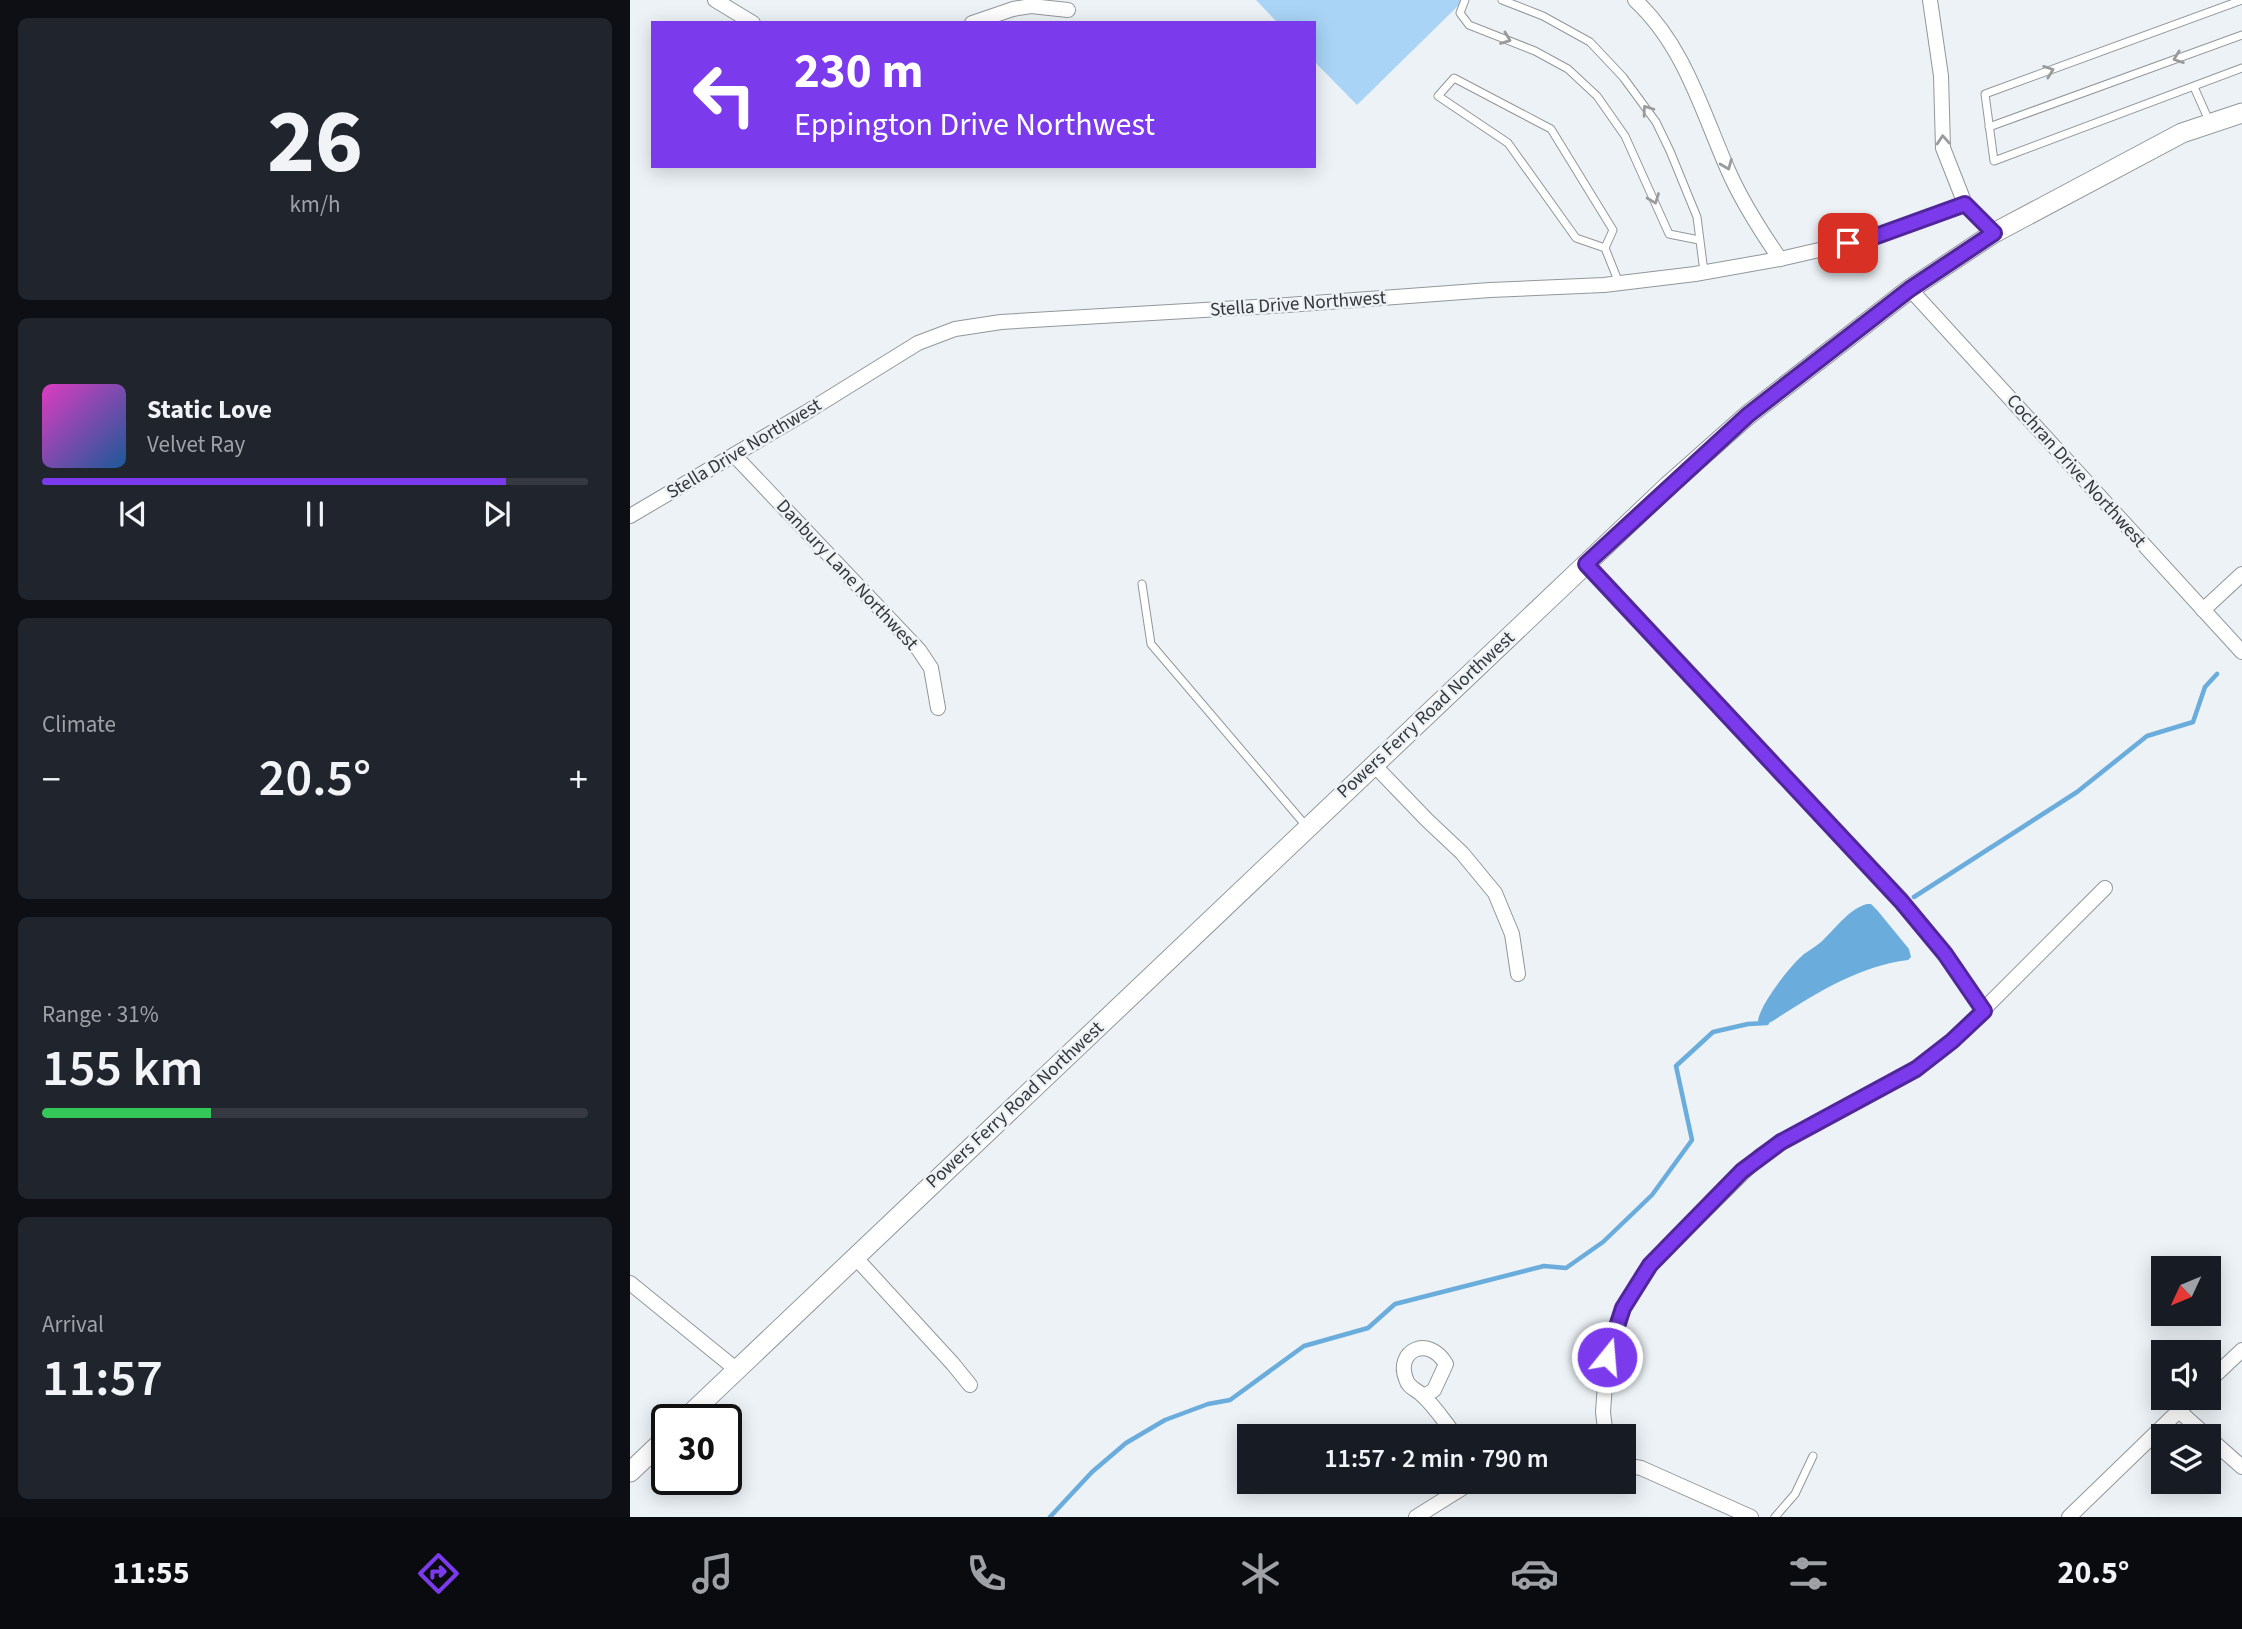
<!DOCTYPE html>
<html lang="en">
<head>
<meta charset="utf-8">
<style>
  :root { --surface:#171b24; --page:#20242c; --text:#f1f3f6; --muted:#9ea1a6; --line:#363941; --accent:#7c3aed }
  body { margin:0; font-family:"Source Sans 3",sans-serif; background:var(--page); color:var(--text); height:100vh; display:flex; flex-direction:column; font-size:26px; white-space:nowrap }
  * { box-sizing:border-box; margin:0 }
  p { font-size:23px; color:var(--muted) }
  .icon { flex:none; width:38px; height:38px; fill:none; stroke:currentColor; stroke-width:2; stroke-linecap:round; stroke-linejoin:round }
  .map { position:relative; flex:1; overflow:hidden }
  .drawer { display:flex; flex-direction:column; gap:18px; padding:18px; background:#0d0f14; width:630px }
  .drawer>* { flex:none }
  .hud { position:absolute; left:21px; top:21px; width:665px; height:147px; border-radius:0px; box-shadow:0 4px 18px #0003; background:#7c3aed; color:#fff; overflow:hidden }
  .needle { width:46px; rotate:226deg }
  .fabs { position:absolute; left:1521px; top:1256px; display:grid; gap:14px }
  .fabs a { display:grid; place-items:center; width:70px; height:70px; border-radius:0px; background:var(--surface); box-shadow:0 4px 18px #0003; font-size:35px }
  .speed { position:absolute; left:21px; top:1404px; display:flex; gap:14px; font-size:35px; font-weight:700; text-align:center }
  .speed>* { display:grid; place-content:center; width:91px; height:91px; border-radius:50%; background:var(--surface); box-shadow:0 4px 18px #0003; line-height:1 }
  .speed .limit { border:4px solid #111; border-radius:10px; background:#fff; color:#111 }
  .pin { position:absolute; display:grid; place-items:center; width:60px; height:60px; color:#fff; margin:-30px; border-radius:14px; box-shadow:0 4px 10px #0006 }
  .me { position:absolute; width:77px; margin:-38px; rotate:17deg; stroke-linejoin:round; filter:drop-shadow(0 0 5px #0008) }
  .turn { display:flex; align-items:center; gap:24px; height:147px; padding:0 28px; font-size:32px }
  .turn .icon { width:91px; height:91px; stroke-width:2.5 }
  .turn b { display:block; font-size:49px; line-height:60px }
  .big { font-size:52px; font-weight:600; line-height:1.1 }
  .drawer .tile { flex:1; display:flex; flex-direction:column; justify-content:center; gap:10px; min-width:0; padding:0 24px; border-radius:10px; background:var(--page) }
  .drawer .dial { align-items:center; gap:0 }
  .dial b { font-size:91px; line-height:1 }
  .song { display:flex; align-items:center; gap:21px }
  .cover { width:84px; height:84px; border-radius:10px; background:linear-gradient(135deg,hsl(310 70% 55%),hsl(210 70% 35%)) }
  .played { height:7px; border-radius:4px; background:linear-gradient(90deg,var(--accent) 85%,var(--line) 85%) }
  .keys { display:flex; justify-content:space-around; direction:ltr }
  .heat { display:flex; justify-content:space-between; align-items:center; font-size:38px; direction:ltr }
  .charge { height:10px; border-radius:5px; background:linear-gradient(90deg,#34c759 31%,var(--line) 0) }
  .trip { position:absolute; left:607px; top:1424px; width:399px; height:70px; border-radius:0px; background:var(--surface); box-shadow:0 4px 18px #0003; font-weight:600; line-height:70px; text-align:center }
  .dock { display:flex; height:112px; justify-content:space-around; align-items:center; background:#090b0e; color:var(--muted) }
  .dock .icon { width:49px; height:49px }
  .dock .on { color:var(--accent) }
  .dock b { font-size:32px; color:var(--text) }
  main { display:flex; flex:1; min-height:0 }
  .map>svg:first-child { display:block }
  .green { fill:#a9d4f6 }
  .water { fill:#6aacdc }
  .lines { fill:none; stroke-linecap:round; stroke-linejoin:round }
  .stream { stroke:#6aacdc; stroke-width:4.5 }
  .service-casing { stroke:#92979c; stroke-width:9 }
  .minor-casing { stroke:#92979c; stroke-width:16 }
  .tertiary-casing { stroke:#92979c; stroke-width:21 }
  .service { stroke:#fff; stroke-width:7 }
  .minor { stroke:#fff; stroke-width:14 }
  .tertiary { stroke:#fff; stroke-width:19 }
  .oneway { stroke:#9a9b9c }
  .route-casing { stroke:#51269a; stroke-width:18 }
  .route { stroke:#7c3aed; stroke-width:12 }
  .labels { text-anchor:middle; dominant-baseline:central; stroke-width:5; stroke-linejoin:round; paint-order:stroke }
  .street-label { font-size:19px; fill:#343738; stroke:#ecf2f6 }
</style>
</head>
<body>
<main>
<section class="drawer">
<div class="tile dial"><b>26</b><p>km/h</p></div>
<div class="tile">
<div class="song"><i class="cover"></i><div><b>Static Love</b><p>Velvet Ray</p></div></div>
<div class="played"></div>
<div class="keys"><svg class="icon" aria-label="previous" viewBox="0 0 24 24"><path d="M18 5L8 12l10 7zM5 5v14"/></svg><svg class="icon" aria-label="pause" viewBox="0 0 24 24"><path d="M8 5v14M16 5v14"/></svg><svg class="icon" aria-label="next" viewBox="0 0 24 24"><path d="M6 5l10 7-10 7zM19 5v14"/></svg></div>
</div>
<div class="tile"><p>Climate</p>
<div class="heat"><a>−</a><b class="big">20.5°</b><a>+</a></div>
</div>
<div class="tile"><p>Range · 31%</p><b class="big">155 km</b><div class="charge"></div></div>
<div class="tile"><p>Arrival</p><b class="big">11:57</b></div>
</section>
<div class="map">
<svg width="1612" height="1517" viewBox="0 0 1612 1517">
  <rect width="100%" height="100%" fill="#ecf2f6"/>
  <!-- green -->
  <path class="green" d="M626,0H834L727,105L684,61V23H648Z"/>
  <!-- water -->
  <path class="water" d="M1237,904H1241L1247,910L1279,949L1281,957L1278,960C1228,966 1183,995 1141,1022L1133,1024L1128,1021C1130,1004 1160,966 1174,954C1181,949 1189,945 1195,938C1208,926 1219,909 1237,904Z"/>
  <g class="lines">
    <!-- stream -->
    <g class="stream">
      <path d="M1284,897L1447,792L1517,736L1563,722L1575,687L1587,674"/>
      <path d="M420,1517L462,1472L496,1443L535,1420L578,1404L600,1400L674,1346L738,1328L765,1304L914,1266L936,1268L973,1242L1022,1195L1062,1140L1046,1066L1083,1032L1118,1024L1137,1023"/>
    </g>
    <defs>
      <g id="service">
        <path d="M835,0L830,13L839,25L905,51L938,69L967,96L995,136L1039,234L1069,240"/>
        <path d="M872,0L913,16L960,42L993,77L1026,122L1040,151L1067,217L1074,272"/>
        <path d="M1612,0L1355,94L1364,161L1612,68"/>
        <path d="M1564,87L1580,123"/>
        <path d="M1359,127L1612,35"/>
        <path d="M975,248L983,230L921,129L824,78L808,96L878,143L946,238L975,248L989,283"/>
        <path d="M512,584L521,644L677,827"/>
        <path d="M1145,1517L1165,1494L1183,1456"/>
      </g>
      <g id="minor">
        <path d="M85,0L123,23"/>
        <path d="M1005,0C1054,45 1072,111 1098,170C1112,202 1130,230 1150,259"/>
        <path d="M1300,0L1311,76L1313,148L1335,204"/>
        <path d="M342,23L383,9L401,6L438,10"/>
        <path d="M1335,204L1364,233"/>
        <path d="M1280,289L1612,652"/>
        <path d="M104,455L289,650L301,668L308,708"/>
        <path d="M0,516L175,413L288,343L325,329L371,322L657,305L860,290L974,285L1065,274L1150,259L1241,238L1335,204"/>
        <path d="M956,564L1271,902L1315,954L1354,1011"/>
        <path d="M1573,610L1612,574"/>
        <path d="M744,765L797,820L832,853L865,893L882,934L888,974"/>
        <path d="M225,1257L323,1364L340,1385"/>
        <path d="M0,1283L107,1370"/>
        <path d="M1578,1382L1612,1350"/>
        <path d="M794,1396L804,1390L816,1364C798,1334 765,1351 776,1379C778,1387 785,1389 791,1394C805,1406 815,1423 827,1437"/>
        <path d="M1549,1411L1578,1437"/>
        <path d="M976,1437L973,1412L977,1357L993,1308L1020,1265L1130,1156L1151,1142L1286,1069L1322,1041L1475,888"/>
        <path d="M1578,1437L1612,1467"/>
        <path d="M994,1465L1011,1468L1121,1517"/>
        <path d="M786,1517L842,1482"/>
        <path d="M1439,1517L1562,1398"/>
      </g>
      <g id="tertiary">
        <path d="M55,1419L956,564L1038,486L1118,415L1280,289L1364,233L1552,133L1612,113"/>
        <path d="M0,1472L37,1437"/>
      </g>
    </defs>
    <!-- service casing -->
    <use href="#service" class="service-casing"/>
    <!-- minor casing -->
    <use href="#minor" class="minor-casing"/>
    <!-- tertiary casing -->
    <use href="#tertiary" class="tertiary-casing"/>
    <!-- service -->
    <use href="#service" class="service"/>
    <!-- minor -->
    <use href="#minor" class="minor"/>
    <!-- tertiary -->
    <use href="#tertiary" class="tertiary"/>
  </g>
  <!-- one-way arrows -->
  <defs><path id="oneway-chevron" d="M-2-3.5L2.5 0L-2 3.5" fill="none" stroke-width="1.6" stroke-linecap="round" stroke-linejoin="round" transform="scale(1.75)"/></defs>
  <g class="oneway">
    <use href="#oneway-chevron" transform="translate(876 39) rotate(21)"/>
    <use href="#oneway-chevron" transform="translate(1548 58) rotate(160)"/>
    <use href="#oneway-chevron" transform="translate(1419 71) rotate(-20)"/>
    <use href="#oneway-chevron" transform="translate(1017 110) rotate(-126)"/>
    <use href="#oneway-chevron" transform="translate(1313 140) rotate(-94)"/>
    <use href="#oneway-chevron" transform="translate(1097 165) rotate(68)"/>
    <use href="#oneway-chevron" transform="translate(1024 199) rotate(69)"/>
  </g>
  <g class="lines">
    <defs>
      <path id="route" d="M977,1357L993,1308L1020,1265L1112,1171L1151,1142L1286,1069L1322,1041L1354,1011L1315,954L1271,901L956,564L1118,415L1280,289L1364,233L1335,204L1241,238L1218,243"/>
    </defs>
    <!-- route casing -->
    <use href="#route" class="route-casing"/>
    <!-- route -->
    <use href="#route" class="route"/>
  </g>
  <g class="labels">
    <!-- street labels -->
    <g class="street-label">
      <text transform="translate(668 304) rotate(-4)">Stella Drive Northwest</text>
      <text transform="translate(114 449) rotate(-31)">Stella Drive Northwest</text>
      <text transform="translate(1446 471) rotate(48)">Cochran Drive Northwest</text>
      <text transform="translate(217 575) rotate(47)">Danbury Lane Northwest</text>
      <text transform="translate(796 715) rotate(-43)">Powers Ferry Road Northwest</text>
      <text transform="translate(385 1105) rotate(-43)">Powers Ferry Road Northwest</text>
    </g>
  </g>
</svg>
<div class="fabs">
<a><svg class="needle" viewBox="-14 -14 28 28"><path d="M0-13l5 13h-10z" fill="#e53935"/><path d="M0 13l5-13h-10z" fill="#9ea1a6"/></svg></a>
<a><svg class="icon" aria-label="sound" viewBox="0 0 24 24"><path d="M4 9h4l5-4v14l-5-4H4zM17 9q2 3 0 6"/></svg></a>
<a><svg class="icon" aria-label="layers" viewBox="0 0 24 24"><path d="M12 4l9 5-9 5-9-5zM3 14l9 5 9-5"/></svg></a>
</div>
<div class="speed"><div class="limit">30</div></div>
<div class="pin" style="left:1218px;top:243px;background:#d93025"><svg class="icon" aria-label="arrive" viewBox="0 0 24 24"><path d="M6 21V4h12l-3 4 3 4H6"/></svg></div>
<svg class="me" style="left:977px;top:1357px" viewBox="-20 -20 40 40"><circle r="17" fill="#7c3aed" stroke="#fff" stroke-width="3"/><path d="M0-11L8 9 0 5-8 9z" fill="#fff"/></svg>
<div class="trip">11:57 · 2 min · 790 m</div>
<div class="hud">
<div class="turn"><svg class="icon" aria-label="left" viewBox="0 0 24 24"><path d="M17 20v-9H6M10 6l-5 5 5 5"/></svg><div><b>230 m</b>Eppington Drive Northwest</div></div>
</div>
</div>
</main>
<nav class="dock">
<b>11:55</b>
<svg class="icon on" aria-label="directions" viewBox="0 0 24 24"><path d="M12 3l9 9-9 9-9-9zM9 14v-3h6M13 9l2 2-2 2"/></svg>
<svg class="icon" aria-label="music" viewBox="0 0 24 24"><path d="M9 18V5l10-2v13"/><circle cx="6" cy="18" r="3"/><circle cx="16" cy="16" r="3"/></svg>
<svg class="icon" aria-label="phone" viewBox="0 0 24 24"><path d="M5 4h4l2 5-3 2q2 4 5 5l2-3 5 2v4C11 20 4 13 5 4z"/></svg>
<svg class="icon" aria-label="climate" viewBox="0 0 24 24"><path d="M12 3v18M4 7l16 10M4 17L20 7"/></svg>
<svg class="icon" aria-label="car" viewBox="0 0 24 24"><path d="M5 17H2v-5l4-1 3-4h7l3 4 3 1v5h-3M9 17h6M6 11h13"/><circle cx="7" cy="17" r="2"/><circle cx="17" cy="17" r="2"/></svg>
<svg class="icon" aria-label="filters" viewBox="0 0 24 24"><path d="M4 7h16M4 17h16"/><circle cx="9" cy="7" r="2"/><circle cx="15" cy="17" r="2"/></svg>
<b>20.5°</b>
</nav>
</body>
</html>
